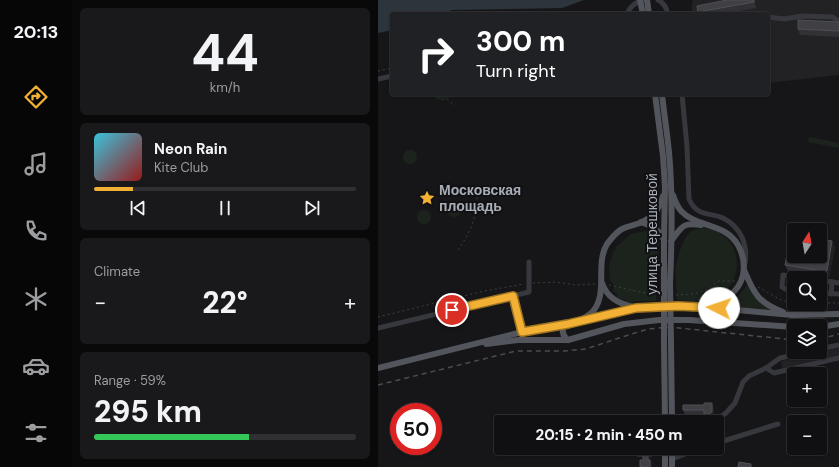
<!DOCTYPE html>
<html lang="en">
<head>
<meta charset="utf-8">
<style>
  :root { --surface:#101012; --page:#19191b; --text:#f1f3f6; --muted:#9c9d9f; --line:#303032; --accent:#f2b134 }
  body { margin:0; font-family:"DM Sans",sans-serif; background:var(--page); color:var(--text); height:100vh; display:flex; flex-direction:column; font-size:15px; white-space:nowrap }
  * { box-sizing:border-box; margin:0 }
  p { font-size:13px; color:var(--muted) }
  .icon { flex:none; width:22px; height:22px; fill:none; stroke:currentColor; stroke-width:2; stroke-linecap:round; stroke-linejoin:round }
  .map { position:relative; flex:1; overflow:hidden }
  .drawer { display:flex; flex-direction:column; gap:8px; padding:8px; background:#09090a; width:306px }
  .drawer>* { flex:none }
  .top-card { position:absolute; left:12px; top:12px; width:380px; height:84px; border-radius:4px; box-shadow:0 1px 3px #0004,0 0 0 1px var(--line); background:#202124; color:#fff; overflow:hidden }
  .needle { width:26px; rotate:11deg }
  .buttons { position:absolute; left:409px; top:223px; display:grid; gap:8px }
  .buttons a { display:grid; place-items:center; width:40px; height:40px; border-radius:4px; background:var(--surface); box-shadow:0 1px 3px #0004,0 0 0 1px var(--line); font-size:20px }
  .speed { position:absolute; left:12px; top:403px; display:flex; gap:8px; font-size:20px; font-weight:700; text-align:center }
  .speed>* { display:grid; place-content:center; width:52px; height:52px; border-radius:50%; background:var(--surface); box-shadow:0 1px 3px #0004,0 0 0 1px var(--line); line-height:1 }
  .speed .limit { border:6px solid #d22; background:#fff; color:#111 }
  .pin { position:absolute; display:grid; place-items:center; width:34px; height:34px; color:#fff; margin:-17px; border:2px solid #fff; border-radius:50%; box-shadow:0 1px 4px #0007 }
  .me { position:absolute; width:44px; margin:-22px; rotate:274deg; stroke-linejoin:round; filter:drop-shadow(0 0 3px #0008) }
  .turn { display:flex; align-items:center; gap:14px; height:84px; padding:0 20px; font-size:18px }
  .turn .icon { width:52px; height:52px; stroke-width:2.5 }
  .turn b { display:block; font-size:28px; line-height:34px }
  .big { font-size:30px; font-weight:800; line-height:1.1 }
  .drawer .widget { flex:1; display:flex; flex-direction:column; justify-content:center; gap:6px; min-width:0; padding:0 14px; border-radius:6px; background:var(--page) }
  .drawer .dial { align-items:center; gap:0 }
  .dial b { font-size:52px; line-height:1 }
  .song { display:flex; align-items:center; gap:12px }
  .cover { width:48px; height:48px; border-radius:6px; background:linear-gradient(135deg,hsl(190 70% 55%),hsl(0 70% 35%)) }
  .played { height:4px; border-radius:2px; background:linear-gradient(90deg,var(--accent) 15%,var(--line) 15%) }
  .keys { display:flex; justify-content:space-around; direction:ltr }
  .heat { display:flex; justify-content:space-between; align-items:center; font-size:22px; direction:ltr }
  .charge { height:6px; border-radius:3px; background:linear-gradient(90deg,#34c759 59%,var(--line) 0) }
  .trip { position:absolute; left:116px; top:415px; width:230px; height:40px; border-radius:4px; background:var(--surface); box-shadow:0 1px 3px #0004,0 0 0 1px var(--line); font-weight:800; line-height:40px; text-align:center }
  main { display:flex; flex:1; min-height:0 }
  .dock { display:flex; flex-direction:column; width:72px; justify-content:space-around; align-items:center; background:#060607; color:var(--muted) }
  .dock .icon { width:28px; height:28px }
  .dock .on { color:var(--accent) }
  .dock b { font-size:18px; color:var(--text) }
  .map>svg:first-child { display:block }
  .built { fill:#222225 }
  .green { fill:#1c231d }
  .water { fill:#2c353c }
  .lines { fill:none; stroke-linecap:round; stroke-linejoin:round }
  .path { stroke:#3d3f44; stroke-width:1; stroke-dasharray:2 3; stroke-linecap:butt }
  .minor { stroke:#37383d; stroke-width:5 }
  .major { stroke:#53555c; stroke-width:6 }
  .rail { stroke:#4a4c52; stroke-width:1.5; stroke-dasharray:5 4; stroke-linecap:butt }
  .major-bridge { stroke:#53555c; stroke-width:6 }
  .wall { fill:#323236 }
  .shaded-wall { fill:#212124 }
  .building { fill:#3f3f44; stroke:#4f5156 }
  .route-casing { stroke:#9d7322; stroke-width:10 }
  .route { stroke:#f2b134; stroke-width:7 }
  .labels { text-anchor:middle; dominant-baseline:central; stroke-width:4; stroke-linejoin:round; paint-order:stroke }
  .poi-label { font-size:14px; font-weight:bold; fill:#a8adb8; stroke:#111113; text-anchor:start }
  .street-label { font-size:14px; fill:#a8adb8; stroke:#111113 }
</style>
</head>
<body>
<main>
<nav class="dock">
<b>20:13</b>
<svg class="icon on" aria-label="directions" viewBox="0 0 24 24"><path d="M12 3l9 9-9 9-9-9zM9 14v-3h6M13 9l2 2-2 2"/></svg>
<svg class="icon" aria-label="music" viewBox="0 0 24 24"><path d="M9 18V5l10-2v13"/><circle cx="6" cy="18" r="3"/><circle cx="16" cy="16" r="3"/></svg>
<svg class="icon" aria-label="phone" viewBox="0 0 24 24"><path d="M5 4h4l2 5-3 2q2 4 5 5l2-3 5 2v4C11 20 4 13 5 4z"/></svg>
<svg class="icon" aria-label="climate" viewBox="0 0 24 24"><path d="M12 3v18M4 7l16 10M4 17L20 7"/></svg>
<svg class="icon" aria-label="car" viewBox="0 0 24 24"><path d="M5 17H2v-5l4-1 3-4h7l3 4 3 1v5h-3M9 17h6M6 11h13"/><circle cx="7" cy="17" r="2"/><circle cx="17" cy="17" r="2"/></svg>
<svg class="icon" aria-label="filters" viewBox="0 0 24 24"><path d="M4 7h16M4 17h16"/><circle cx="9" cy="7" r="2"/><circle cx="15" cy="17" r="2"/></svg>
</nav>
<section class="drawer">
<div class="widget dial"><b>44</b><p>km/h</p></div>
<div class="widget">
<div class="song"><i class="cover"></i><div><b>Neon Rain</b><p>Kite Club</p></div></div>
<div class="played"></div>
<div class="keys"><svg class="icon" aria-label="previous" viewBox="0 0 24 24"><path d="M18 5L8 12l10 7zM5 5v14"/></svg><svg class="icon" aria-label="pause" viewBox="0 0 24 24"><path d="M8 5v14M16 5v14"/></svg><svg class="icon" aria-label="next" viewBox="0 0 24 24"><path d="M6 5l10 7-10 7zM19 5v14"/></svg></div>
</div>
<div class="widget"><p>Climate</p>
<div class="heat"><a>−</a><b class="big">22°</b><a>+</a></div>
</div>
<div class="widget"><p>Range · 59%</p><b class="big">295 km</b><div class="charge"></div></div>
</section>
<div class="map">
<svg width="461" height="467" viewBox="0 0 461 467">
  <rect width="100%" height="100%" fill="#161618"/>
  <!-- built -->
  <g class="built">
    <path d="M316,0H461V75L390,83V14H314V2Z"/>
    <path d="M461,348V357L404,369L403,361Z"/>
  </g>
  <!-- green -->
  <g class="green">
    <path d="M55,94H71V96L69,99L64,101L62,99L60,100L58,99Z"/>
    <path d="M431,137L461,143V148L430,142Z"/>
    <circle cx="32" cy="157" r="7"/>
    <circle cx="76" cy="210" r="7"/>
    <circle cx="46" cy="217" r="7"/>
    <path d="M325,228C353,230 367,258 354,283C351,288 347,293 342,296C329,303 313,301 299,300C299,290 297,276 298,266C300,256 305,237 313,231C316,229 321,229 325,228Z"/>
    <path d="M273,230L280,238L281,242L279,278L278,283V301H261L250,303L247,300L239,298V294L235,291L236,285L232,280L231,267L234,256L239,246L253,234Z"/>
    <path d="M369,284L397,311L348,306C357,300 364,293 369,284Z"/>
  </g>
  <!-- water -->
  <path class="water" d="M0,0H206L184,8L74,10L62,14H14V30L0,33Z"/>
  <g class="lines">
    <!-- path -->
    <g class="path">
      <path d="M0,71L14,68"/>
      <path d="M51,94L56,96"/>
      <path d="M69,99L77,106"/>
      <path d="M80,250C93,232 100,214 99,192"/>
      <path d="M155,283L178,282L198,285L217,284"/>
      <path d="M231,285C248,288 263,294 280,294"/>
      <path d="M380,287L405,301L416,302"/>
      <path d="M298,295L316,294L326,291L341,281H357"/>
      <path d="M450,303H461"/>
      <path d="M0,317L106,291L146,284"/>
    </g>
    <!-- minor -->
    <g class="minor">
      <path d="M280,0C286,3 288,7 290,14"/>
      <path d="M249,14C252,6 257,2 266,0"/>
      <path d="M390,17L406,19L425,16L454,17L461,21"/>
      <path d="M0,79L14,76"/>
      <path d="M304,94L309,147L311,199C319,217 331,212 345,218C363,227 370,245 367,263"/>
      <path d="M442,280L461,283"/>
      <path d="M416,292H412L404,287L405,275L428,278"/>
      <path d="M442,293L461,294"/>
      <path d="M453,294L454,282"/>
      <path d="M135,296L144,332"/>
      <path d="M444,315L446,293"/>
      <path d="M0,328L151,292V262"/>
      <path d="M442,349L461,345"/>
      <path d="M388,368L396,373L461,358"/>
      <path d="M335,422L348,413L357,403L365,382L371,376L388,368L402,358L429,352"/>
      <path d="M339,443L400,424"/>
      <path d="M294,459L323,448"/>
    </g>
    <!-- major -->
    <g class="major">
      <path d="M269,0L271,14"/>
      <path d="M277,94L285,156L287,187L286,239V283"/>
      <path d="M284,94C286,113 289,132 291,152C295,195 294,239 292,283"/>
      <path d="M295,195C297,201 299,206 303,211C319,228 346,222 360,245C365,254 367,265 365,275C361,293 346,300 330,306"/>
      <path d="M263,222C272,225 281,229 285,238"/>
      <path d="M293,241C304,227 304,222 323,225"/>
      <path d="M366,270C376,293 380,303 405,312"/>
      <path d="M224,283C229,298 241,304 256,307"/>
      <path d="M204,319C208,317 213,314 216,310C230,291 217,264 229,244C233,239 238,232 244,229C250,226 256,225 262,223C274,218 282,208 285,196"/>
      <path d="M189,324L185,328C184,333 186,337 190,340"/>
      <path d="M442,327L461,324"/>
      <path d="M286,343L287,422"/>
      <path d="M293,343L294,422"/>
      <path d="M108,344L140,340H190L246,324L281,320H311L416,327"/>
      <path d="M0,368L144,332L190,324L258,308L300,306L327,307L414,315L461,314"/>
      <path d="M287,467V448"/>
      <path d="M294,467V448"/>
    </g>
    <!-- rail -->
    <g class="rail">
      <path d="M442,339L461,334"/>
      <path d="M0,385L138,351H186L208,349L244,337L270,329L292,327L330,331L416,340"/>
    </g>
    <!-- major-bridge -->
    <g class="major-bridge">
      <path d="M262,0L265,14"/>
      <path d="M292,283L293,343"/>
      <path d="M286,343V283"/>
    </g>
  </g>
  <!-- wall -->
  <g class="wall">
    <path d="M349,0H376L378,8L345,14H320L319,6Z"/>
    <path d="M461,22V37L422,35L420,29Z"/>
    <path d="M454,241L457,247L451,277L443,276L440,277L410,271L407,265Z"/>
    <path d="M336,408L335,417L333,418H327L326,415H307L305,410Z"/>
    <path d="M258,448H273L274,451V457H272V460L274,464V467H262L265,460V457H259L258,452Z"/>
  </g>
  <!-- shaded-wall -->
  <g class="shaded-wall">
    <path d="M454,241L457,247L451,277L449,271Z"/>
    <path d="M334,403L336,408L335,417L333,418L331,414Z"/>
    <path d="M273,448L274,451V457L273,452Z"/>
    <path d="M270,452L272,457V465L270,460Z"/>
    <path d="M272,460L274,464V467H272Z"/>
  </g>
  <!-- building -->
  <g class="building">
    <path d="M349,0H376V2L325,11L326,14H320L319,6Z"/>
    <path d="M420,20L461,22V31L420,29Z"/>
    <path d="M413,233L416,234V256H442V239L454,241L449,271L440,270H438L407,265Z"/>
    <path d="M326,403H334V412L331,414H326V410H305V405H326Z"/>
    <path d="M258,448H273V452H270V460H272V467H262V460H265V452H258Z"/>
    <path d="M361,462L373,464V467H360Z"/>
  </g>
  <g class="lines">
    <defs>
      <path id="route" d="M74,310L135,296L144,332L190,324L258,308L300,306L341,308"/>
    </defs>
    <!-- route casing -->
    <use href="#route" class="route-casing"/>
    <!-- route -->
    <use href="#route" class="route"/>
  </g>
  <!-- icons -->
  <defs>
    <symbol id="sight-bare" viewBox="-9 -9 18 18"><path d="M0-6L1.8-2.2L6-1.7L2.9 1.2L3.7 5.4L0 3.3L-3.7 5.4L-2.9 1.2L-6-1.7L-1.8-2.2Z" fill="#f2b134" stroke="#111113" stroke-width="2.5" paint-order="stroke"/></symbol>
  </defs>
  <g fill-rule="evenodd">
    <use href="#sight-bare" x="38" y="187" width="22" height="22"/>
  </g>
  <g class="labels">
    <!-- poi labels -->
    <g class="poi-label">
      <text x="61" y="190">Московская<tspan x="61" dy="16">площадь</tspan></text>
    </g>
    <!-- street labels -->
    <g class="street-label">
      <text transform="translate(274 234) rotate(-90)">улица Терешковой</text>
    </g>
  </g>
</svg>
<div class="buttons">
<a><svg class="needle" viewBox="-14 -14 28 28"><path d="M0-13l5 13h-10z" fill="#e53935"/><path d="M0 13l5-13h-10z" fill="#9c9d9f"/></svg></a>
<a><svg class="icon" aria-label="search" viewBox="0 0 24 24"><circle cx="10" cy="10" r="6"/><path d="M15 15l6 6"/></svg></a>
<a><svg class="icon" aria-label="layers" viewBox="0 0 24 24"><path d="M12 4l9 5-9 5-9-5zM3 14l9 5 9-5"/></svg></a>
<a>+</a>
<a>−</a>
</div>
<div class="speed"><div class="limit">50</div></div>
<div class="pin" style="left:74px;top:310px;background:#d93025"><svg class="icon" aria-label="arrive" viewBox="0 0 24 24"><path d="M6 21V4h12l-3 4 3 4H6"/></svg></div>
<svg class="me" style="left:341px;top:308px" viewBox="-20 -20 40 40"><circle r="19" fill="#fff"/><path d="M0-13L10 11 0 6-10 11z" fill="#f2b134"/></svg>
<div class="trip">20:15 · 2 min · 450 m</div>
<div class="top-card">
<div class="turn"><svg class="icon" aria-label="right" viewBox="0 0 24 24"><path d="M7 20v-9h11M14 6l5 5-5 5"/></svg><div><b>300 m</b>Turn right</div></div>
</div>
</div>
</main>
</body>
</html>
